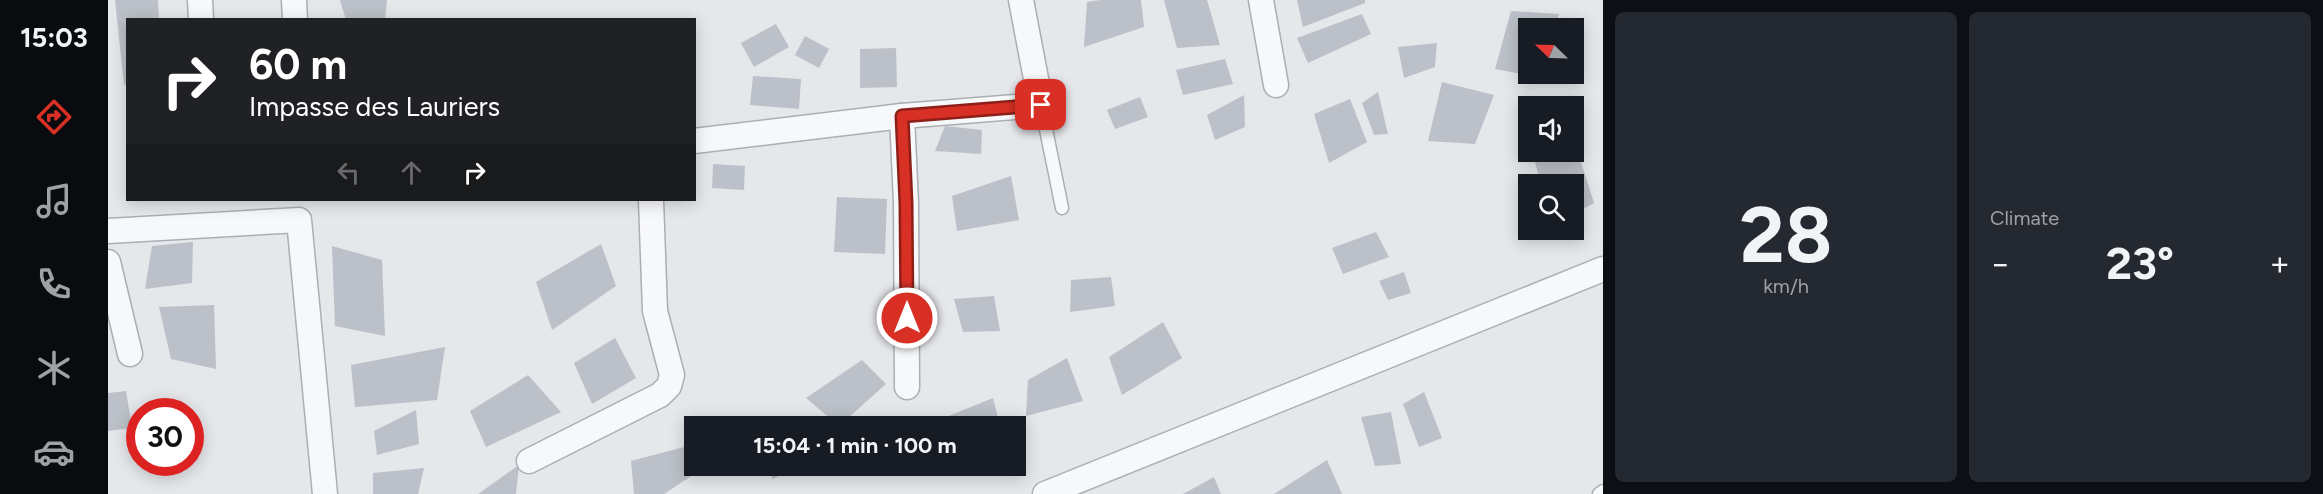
<!DOCTYPE html>
<html lang="en">
<head>
<meta charset="utf-8">
<style>
  :root { --surface:#171b24; --page:#242831; --text:#f1f3f6; --muted:#9ea1a6; --accent:#d93025 }
  body { margin:0; font-family:Figtree,sans-serif; background:var(--page); color:var(--text); height:100vh; display:flex; flex-direction:column; font-size:22px; white-space:nowrap }
  * { box-sizing:border-box; margin:0 }
  p { font-size:20px; color:var(--muted) }
  .icon { flex:none; width:33px; height:33px; fill:none; stroke:currentColor; stroke-width:2; stroke-linecap:round; stroke-linejoin:round }
  .map { position:relative; flex:1; overflow:hidden }
  .panel { display:flex; flex-direction:column; gap:12px; padding:12px; background:#0d0f14; width:720px }
  .panel>* { flex:none }
  .top-card { position:absolute; left:18px; top:18px; width:570px; height:183px; border-radius:0px; box-shadow:0 3px 15px #0003; background:#202124; color:#fff; overflow:hidden }
  .needle { width:39px; rotate:293deg }
  .tools { position:absolute; left:1410px; top:18px; display:grid; gap:12px }
  .tools a { display:grid; place-items:center; width:66px; height:66px; border-radius:0px; background:var(--surface); box-shadow:0 3px 15px #0003; font-size:30px }
  .speed { position:absolute; left:18px; top:398px; display:flex; gap:12px; font-size:30px; font-weight:700; text-align:center }
  .speed>* { display:grid; place-content:center; width:78px; height:78px; border-radius:50%; background:var(--surface); box-shadow:0 3px 15px #0003; line-height:1 }
  .speed .limit { border:9px solid #d22; background:#fff; color:#111 }
  .pin { position:absolute; display:grid; place-items:center; width:51px; height:51px; color:#fff; margin:-26px; border-radius:12px; box-shadow:0 3px 9px #0006 }
  .me { position:absolute; width:66px; margin:-33px; rotate:0deg; stroke-linejoin:round; filter:drop-shadow(0 0 4px #0008) }
  .turn { display:flex; align-items:center; gap:21px; height:126px; padding:0 24px; font-size:27px }
  .turn .icon { width:78px; height:78px; stroke-width:2.5 }
  .turn b { display:block; font-size:42px; line-height:51px }
  .lanes { display:flex; align-items:center; height:57px; padding:0 24px; background:#0003; justify-content:center; gap:30px; direction:ltr }
  .lanes .off { opacity:.35 }
  .big { font-size:45px; font-weight:700; line-height:1.1 }
  .panel .widget { flex:1; display:flex; flex-direction:column; justify-content:center; gap:9px; min-width:0; padding:0 21px; border-radius:9px; background:var(--page) }
  .panel .dial { align-items:center; gap:0 }
  .dial b { font-size:78px; line-height:1 }
  .heat { display:flex; justify-content:space-between; align-items:center; font-size:33px; direction:ltr }
  .panel .tiles { flex:1; display:grid; gap:12px; grid-template-columns:repeat(2,1fr) }
  .trip { position:absolute; left:576px; top:416px; width:342px; height:60px; border-radius:0px; background:var(--surface); box-shadow:0 3px 15px #0003; font-weight:700; line-height:60px; text-align:center }
  main { display:flex; flex:1; min-height:0 }
  .tab-bar { display:flex; flex-direction:column; width:108px; justify-content:space-around; align-items:center; background:#090b0e; color:var(--muted) }
  .tab-bar .icon { width:42px; height:42px }
  .tab-bar .active { color:var(--accent) }
  .tab-bar b { font-size:27px; color:var(--text) }
  .map>svg:first-child { display:block }
  .building { fill:#bcc0c8 }
  .lines { fill:none; stroke-linecap:round; stroke-linejoin:round }
  .service-casing { stroke:#aaaeb5; stroke-width:15 }
  .minor-casing { stroke:#aaaeb5; stroke-width:27 }
  .service { stroke:#f7f8fa; stroke-width:12 }
  .minor { stroke:#f7f8fa; stroke-width:24 }
  .route-casing { stroke:#8d1f18; stroke-width:15 }
  .route { stroke:#d93025; stroke-width:10 }
</style>
</head>
<body>
<main>
<nav class="tab-bar">
<b>15:03</b>
<svg class="icon active" aria-label="directions" viewBox="0 0 24 24"><path d="M12 3l9 9-9 9-9-9zM9 14v-3h6M13 9l2 2-2 2"/></svg>
<svg class="icon" aria-label="music" viewBox="0 0 24 24"><path d="M9 18V5l10-2v13"/><circle cx="6" cy="18" r="3"/><circle cx="16" cy="16" r="3"/></svg>
<svg class="icon" aria-label="phone" viewBox="0 0 24 24"><path d="M5 4h4l2 5-3 2q2 4 5 5l2-3 5 2v4C11 20 4 13 5 4z"/></svg>
<svg class="icon" aria-label="climate" viewBox="0 0 24 24"><path d="M12 3v18M4 7l16 10M4 17L20 7"/></svg>
<svg class="icon" aria-label="car" viewBox="0 0 24 24"><path d="M5 17H2v-5l4-1 3-4h7l3 4 3 1v5h-3M9 17h6M6 11h13"/><circle cx="7" cy="17" r="2"/><circle cx="17" cy="17" r="2"/></svg>
</nav>
<div class="map">
<svg width="1495" height="494" viewBox="0 0 1495 494">
  <rect width="100%" height="100%" fill="#e5e7eb"/>
  <!-- building -->
  <g class="building">
    <path d="M7,0H50L51,20H20V84L16,85Z"/>
    <path d="M232,0H279L277,20H238Z"/>
    <path d="M992,0H1033L1036,27L976,47L979,2Z"/>
    <path d="M1056,0H1099L1112,45L1069,48Z"/>
    <path d="M1189,0H1257V3L1195,27Z"/>
    <path d="M1403,11L1451,14L1447,28H1420V74H1437L1436,78L1387,69Z"/>
    <path d="M1254,14L1263,34L1200,63L1189,38Z"/>
    <path d="M668,24L681,47L646,67L633,43Z"/>
    <path d="M697,36L721,49L711,68L687,55Z"/>
    <path d="M1329,43L1327,67L1296,78L1290,47Z"/>
    <path d="M788,48L789,87L752,88V49Z"/>
    <path d="M1117,59L1125,84L1075,95L1068,70Z"/>
    <path d="M645,76L693,79L691,109L642,105Z"/>
    <path d="M1334,82L1386,95L1367,144L1320,141Z"/>
    <path d="M1270,92L1280,134L1266,135L1254,103Z"/>
    <path d="M1136,95L1137,127L1107,140L1099,115Z"/>
    <path d="M1032,97L1040,117L1007,129L999,110Z"/>
    <path d="M1242,99L1259,142L1221,163L1206,114Z"/>
    <path d="M837,126L874,130L873,154L827,151Z"/>
    <path d="M1468,146L1486,203L1466,214V184H1433L1427,162L1453,152H1466V147Z"/>
    <path d="M605,164L637,166L636,190L604,188Z"/>
    <path d="M903,176L911,220L849,231L844,196Z"/>
    <path d="M729,197L779,199L777,254L726,252Z"/>
    <path d="M1268,232L1281,257L1235,274L1224,248Z"/>
    <path d="M85,242L84,283L37,289L44,246Z"/>
    <path d="M493,244L508,286L444,330L428,282Z"/>
    <path d="M224,246L274,260L277,336L227,326Z"/>
    <path d="M1296,272L1303,293L1280,300L1271,281Z"/>
    <path d="M1003,277L1007,306L962,312L963,280Z"/>
    <path d="M886,296L892,331L855,332L846,299Z"/>
    <path d="M106,305L108,369L63,359L51,307Z"/>
    <path d="M1055,322L1074,358L1014,395L1001,357Z"/>
    <path d="M507,338L528,378L484,404L466,363Z"/>
    <path d="M337,347L329,400L247,407L243,365Z"/>
    <path d="M959,358L975,401L918,416L920,380Z"/>
    <path d="M754,360L778,384L731,426L698,398Z"/>
    <path d="M420,375L453,412L378,447L362,411Z"/>
    <path d="M18,391L24,428L0,431V393Z"/>
    <path d="M1316,392L1334,438L1311,447L1295,404Z"/>
    <path d="M885,398L892,426H831L828,421Z"/>
    <path d="M308,410L311,444L269,455L266,431Z"/>
    <path d="M1283,412L1293,464L1267,466L1253,417Z"/>
    <path d="M580,446L585,475L556,494H526L523,461Z"/>
    <path d="M1219,460L1234,494H1166Z"/>
    <path d="M411,465L408,494H370Z"/>
    <path d="M664,465H697L664,479Z"/>
    <path d="M316,468L310,494H265V473Z"/>
    <path d="M1106,477L1113,494H1075Z"/>
  </g>
  <g class="lines">
    <defs>
      <g id="service">
        <path d="M933,105L954,208"/>
        <path d="M1491,494L1495,491"/>
      </g>
      <g id="minor">
        <path d="M92,0L93,20"/>
        <path d="M186,0L187,20"/>
        <path d="M1153,0L1168,85"/>
        <path d="M794,116L798,203L799,387"/>
        <path d="M586,141L794,116L933,105L913,0"/>
        <path d="M0,231L191,220L217,494"/>
        <path d="M0,262L22,354"/>
        <path d="M421,461L552,395L561,386L564,375L547,311L543,200"/>
        <path d="M937,494L1495,269"/>
      </g>
    </defs>
    <!-- service casing -->
    <use href="#service" class="service-casing"/>
    <!-- minor casing -->
    <use href="#minor" class="minor-casing"/>
    <!-- service -->
    <use href="#service" class="service"/>
    <!-- minor -->
    <use href="#minor" class="minor"/>
  </g>
  <g class="lines">
    <defs>
      <path id="route" d="M799,318L798,203L794,116L933,105"/>
    </defs>
    <!-- route casing -->
    <use href="#route" class="route-casing"/>
    <!-- route -->
    <use href="#route" class="route"/>
  </g>
</svg>
<div class="tools">
<a><svg class="needle" viewBox="-14 -14 28 28"><path d="M0-13l5 13h-10z" fill="#e53935"/><path d="M0 13l5-13h-10z" fill="#9ea1a6"/></svg></a>
<a><svg class="icon" aria-label="sound" viewBox="0 0 24 24"><path d="M4 9h4l5-4v14l-5-4H4zM17 9q2 3 0 6"/></svg></a>
<a><svg class="icon" aria-label="search" viewBox="0 0 24 24"><circle cx="10" cy="10" r="6"/><path d="M15 15l6 6"/></svg></a>
</div>
<div class="speed"><div class="limit">30</div></div>
<div class="pin" style="left:933px;top:105px;background:#d93025"><svg class="icon" aria-label="arrive" viewBox="0 0 24 24"><path d="M6 21V4h12l-3 4 3 4H6"/></svg></div>
<svg class="me" style="left:799px;top:318px" viewBox="-20 -20 40 40"><circle r="17" fill="#d93025" stroke="#fff" stroke-width="3"/><path d="M0-11L8 9 0 5-8 9z" fill="#fff"/></svg>
<div class="trip">15:04 · 1 min · 100 m</div>
<div class="top-card">
<div class="turn"><svg class="icon" aria-label="right" viewBox="0 0 24 24"><path d="M7 20v-9h11M14 6l5 5-5 5"/></svg><div><b>60 m</b>Impasse des Lauriers</div></div>
<div class="lanes"><svg class="icon off" aria-label="left" viewBox="0 0 24 24"><path d="M17 20v-9H6M10 6l-5 5 5 5"/></svg><svg class="icon off" aria-label="ahead" viewBox="0 0 24 24"><path d="M12 20V5M6 11l6-6 6 6"/></svg><svg class="icon" aria-label="right" viewBox="0 0 24 24"><path d="M7 20v-9h11M14 6l5 5-5 5"/></svg></div>
</div>
</div>
<section class="panel">
<div class="tiles">
<div class="widget dial"><b>28</b><p>km/h</p></div>
<div class="widget"><p>Climate</p>
<div class="heat"><a>−</a><b class="big">23°</b><a>+</a></div>
</div>
</div>
</section>
</main>
</body>
</html>
